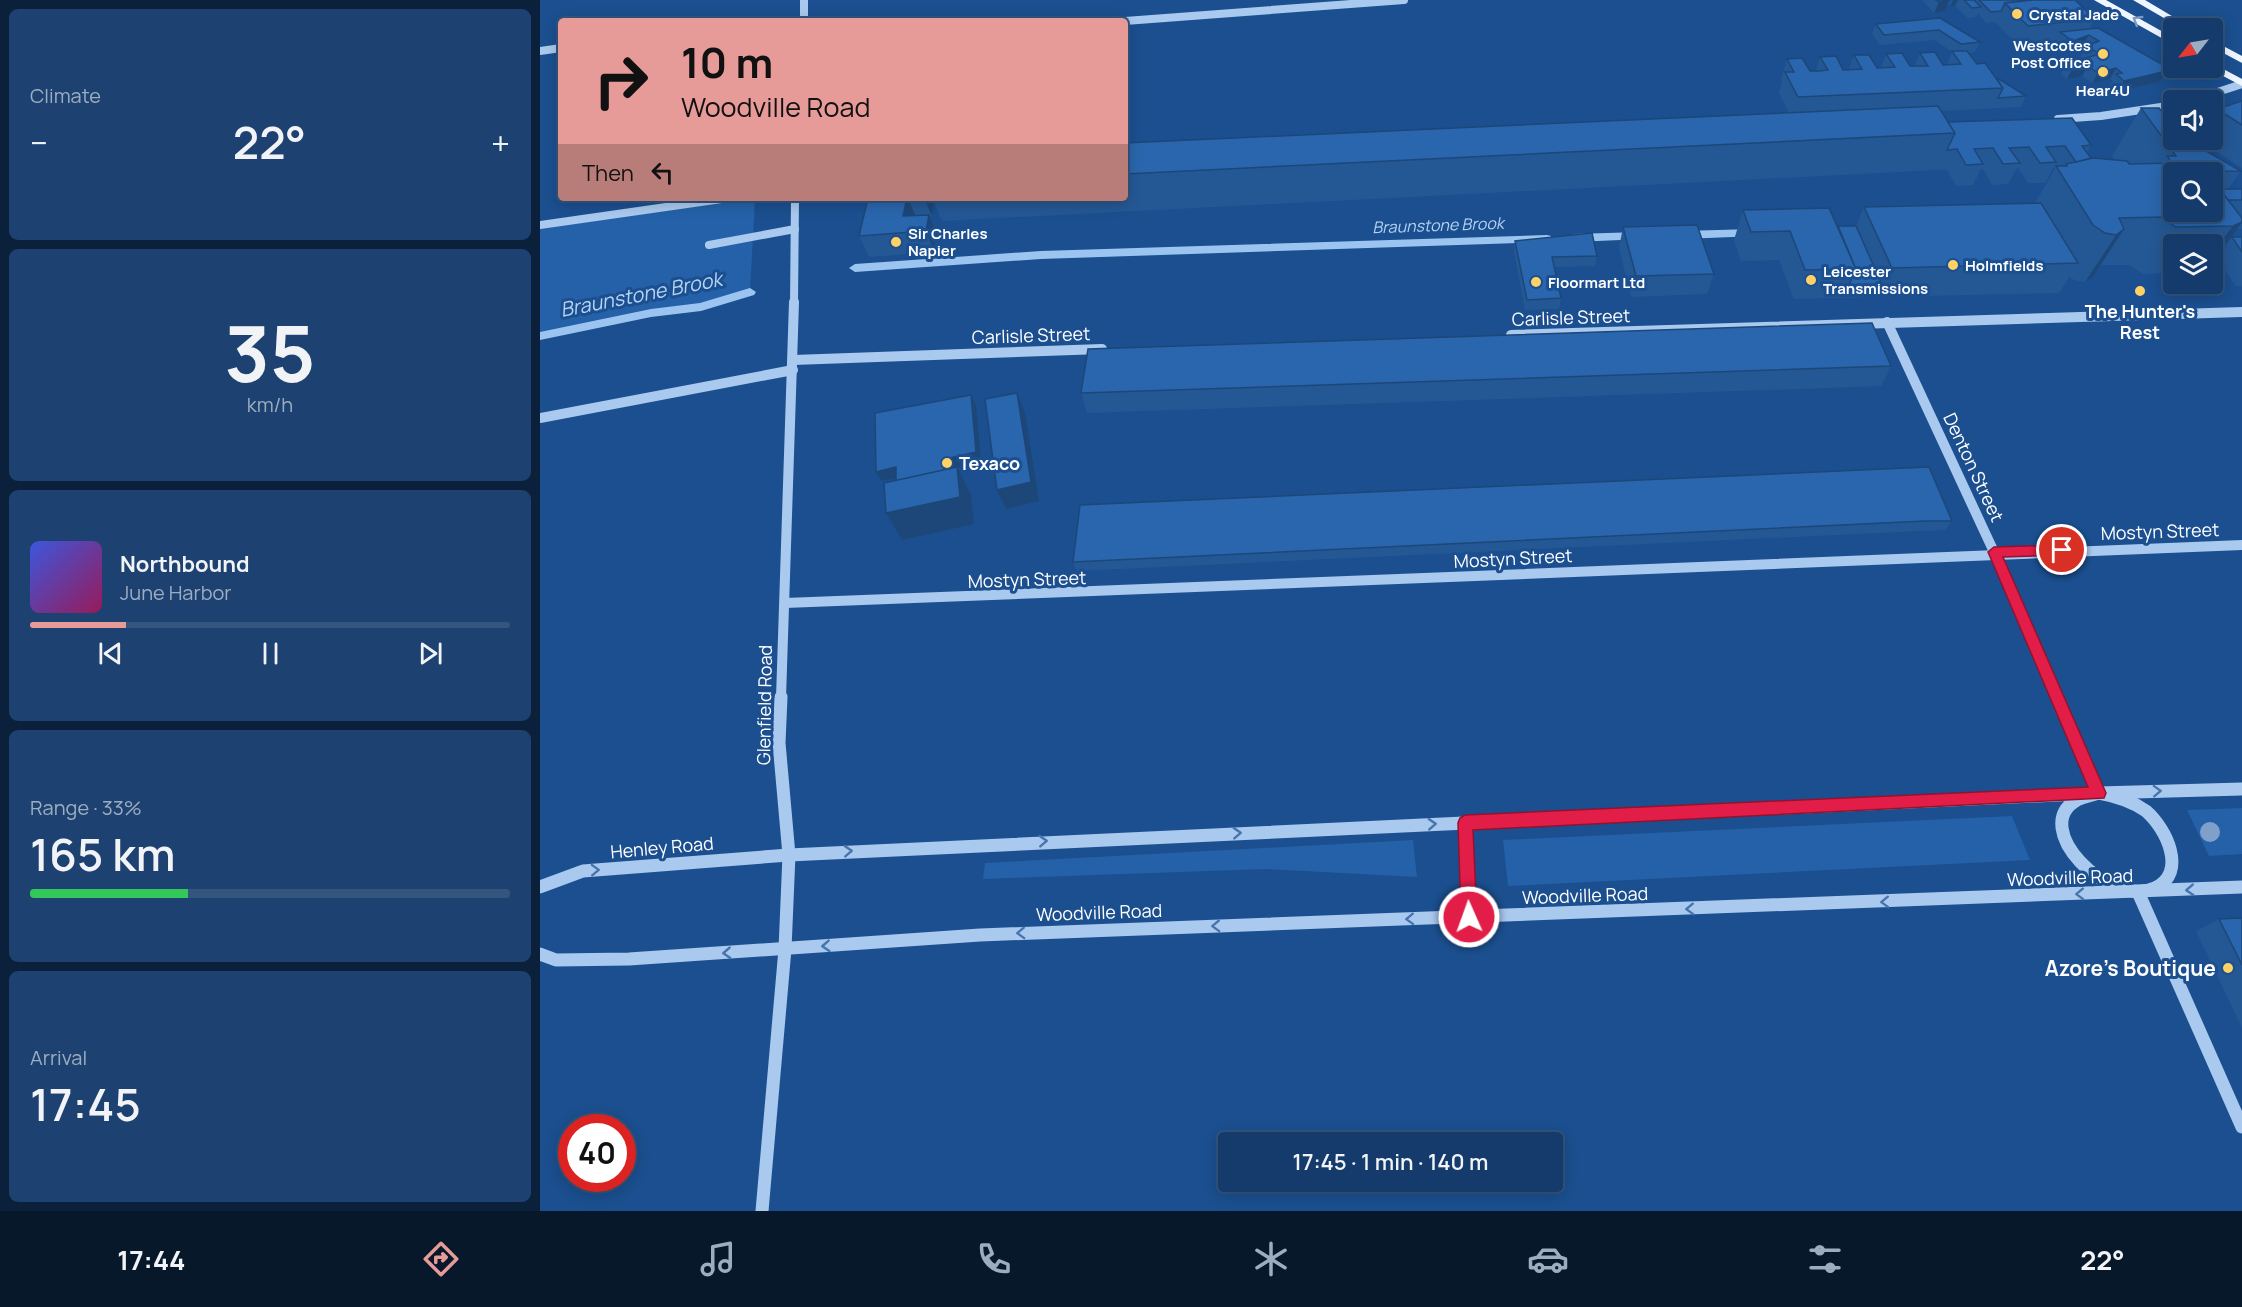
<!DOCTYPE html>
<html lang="en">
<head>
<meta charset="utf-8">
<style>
  :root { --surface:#143b6b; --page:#1d4271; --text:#f1f3f6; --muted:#9dadc1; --line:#33557e; --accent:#e69b98 }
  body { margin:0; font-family:Manrope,sans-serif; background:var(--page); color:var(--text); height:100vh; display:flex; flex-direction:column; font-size:22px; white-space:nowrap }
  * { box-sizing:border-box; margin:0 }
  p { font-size:20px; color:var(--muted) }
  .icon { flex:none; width:33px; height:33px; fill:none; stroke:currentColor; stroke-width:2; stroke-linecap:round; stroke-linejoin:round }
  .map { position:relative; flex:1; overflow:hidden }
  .details { display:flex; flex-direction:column; gap:9px; padding:9px; background:#0b203b; width:540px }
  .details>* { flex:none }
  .banner { position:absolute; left:18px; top:18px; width:570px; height:183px; border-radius:6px; box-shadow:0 3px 15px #0003,0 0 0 2px var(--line); background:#e69b98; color:#111; overflow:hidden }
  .needle { width:39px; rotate:239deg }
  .tools { position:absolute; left:1623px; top:18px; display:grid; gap:12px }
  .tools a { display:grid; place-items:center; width:60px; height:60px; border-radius:6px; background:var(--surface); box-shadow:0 3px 15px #0003,0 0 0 2px var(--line); font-size:30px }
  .speed { position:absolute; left:18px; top:1114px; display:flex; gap:12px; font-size:30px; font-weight:700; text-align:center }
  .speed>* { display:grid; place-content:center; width:78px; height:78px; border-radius:50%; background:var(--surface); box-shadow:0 3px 15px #0003,0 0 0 2px var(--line); line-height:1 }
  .speed .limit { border:9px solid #d22; background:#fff; color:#111 }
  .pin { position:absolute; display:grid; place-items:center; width:51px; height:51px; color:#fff; margin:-26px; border:3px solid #fff; border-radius:50%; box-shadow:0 2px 6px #0007 }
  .me { position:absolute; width:66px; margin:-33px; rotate:358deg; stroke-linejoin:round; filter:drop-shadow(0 0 4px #0008) }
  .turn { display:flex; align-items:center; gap:21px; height:126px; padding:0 24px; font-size:27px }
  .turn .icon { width:78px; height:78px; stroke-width:2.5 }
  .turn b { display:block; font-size:42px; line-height:51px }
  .then { display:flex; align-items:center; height:57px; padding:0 24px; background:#0003; gap:12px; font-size:22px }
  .big { font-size:45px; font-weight:600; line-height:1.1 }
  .details .widget { flex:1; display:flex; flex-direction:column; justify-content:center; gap:9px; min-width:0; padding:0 21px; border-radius:9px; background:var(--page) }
  .details .dial { align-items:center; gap:0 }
  .dial b { font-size:78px; line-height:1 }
  .song { display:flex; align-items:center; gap:18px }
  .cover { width:72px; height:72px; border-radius:9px; background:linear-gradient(135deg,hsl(230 70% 55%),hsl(330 70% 35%)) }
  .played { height:6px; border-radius:3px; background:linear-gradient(90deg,var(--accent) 20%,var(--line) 20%) }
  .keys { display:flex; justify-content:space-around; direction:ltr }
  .heat { display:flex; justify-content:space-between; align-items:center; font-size:33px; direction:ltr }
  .charge { height:9px; border-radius:4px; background:linear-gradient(90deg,#34c759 33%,var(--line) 0) }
  .trip { position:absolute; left:678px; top:1132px; width:345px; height:60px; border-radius:6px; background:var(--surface); box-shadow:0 3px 15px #0003,0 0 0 2px var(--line); font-weight:600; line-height:60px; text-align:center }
  .menu { display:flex; height:96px; justify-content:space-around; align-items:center; background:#08182b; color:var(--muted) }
  .menu .icon { width:42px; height:42px }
  .menu .on { color:var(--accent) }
  .menu b { font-size:27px; color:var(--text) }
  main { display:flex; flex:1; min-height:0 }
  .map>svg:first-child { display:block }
  .green { fill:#2461a8 }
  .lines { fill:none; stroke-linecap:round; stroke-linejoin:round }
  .stream { fill:#9cc4f0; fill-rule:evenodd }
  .minor-far2 { stroke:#a9c9ee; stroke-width:8 }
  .minor-far1 { stroke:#a9c9ee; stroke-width:10 }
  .minor { stroke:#a9c9ee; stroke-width:13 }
  .major { fill:#f0f6ff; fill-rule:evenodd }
  .tree { fill:#7ea0ca }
  .wall { fill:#245895; fill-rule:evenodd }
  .shaded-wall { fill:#1d4779 }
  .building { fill:#2a66ad; stroke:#1d4779; stroke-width:1.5 }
  .oneway { stroke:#7b9ac1 }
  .oneway2 { stroke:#4674ac }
  .route { fill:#e11d48; stroke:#92132f; stroke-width:1.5 }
  .poi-dot { fill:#ffd166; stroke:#1b4f8f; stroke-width:2 }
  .labels { text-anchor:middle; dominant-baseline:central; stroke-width:6; stroke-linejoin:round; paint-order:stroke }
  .far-poi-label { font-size:15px; font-weight:bold; fill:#fff; stroke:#1b4f8f; text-anchor:start }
  .far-water-label { font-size:16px; font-style:italic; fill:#b5d3f5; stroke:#1b4f8f }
  .poi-label { font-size:18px; font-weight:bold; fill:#fff; stroke:#1b4f8f }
  .street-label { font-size:18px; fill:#fff; stroke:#1b4f8f }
  .water-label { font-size:20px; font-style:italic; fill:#b5d3f5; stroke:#1b4f8f }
  .near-poi-label { font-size:21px; font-weight:bold; fill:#fff; stroke:#1b4f8f; text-anchor:end }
</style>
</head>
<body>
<main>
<section class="details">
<div class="widget"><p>Climate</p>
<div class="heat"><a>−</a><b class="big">22°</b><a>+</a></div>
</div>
<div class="widget dial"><b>35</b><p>km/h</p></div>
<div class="widget">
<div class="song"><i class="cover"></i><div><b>Northbound</b><p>June Harbor</p></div></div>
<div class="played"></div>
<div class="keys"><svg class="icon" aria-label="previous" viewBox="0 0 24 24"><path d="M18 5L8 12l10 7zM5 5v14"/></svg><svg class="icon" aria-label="pause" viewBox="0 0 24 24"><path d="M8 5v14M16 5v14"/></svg><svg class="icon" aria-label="next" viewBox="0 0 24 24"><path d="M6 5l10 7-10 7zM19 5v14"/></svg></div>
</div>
<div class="widget"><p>Range · 33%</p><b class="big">165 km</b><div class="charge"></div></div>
<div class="widget"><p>Arrival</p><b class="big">17:45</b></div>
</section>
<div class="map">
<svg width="1702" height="1211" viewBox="0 0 1702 1211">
  <rect width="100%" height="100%" fill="#1b4f8f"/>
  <!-- green -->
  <g class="green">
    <path d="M215,199L210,292L161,307L111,313L0,336V227Z"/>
    <path d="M1702,808V854L1669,856L1647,810Z"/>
    <path d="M1472,816L1490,860L968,886L963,840Z"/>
    <path d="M873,840L877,877L726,869L443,879L445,863Z"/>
  </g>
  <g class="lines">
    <!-- stream -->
    <g class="stream">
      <path d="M1214,229L1218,230V236L1142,239L1136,235L1142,231Z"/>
      <path d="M1100,232L1106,236L1104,239L1034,242L1028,238L1034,234Z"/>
      <path d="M1007,235L1011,236V242L501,259L315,272L309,268L315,264L501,251Z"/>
      <path d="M210,288L216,292L214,295L161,311L111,317L0,340V332L111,309L160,303Z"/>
    </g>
    <!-- minor-far2 -->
    <g class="minor-far2">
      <path d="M264,0V21"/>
      <path d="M585,21L864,0"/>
      <path d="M0,51L21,48"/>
      <path d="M1653,100L1702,84"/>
      <path d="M1518,119L1561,116L1634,105"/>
      <path d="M0,225L189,198"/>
      <path d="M169,245L255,229"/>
      <path d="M254,304L255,198"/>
    </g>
    <!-- minor-far1 -->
    <g class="minor-far1">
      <path d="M1347,322L1454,552L1518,698"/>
      <path d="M971,335L1702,312"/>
      <path d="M253,360L562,349"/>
      <path d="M0,418L253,370"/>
      <path d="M245,603C731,588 1216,561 1702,545"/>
      <path d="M241,698L254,302"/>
    </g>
    <!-- minor -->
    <g class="minor">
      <path d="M1517,697L1559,793"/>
      <path d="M1559,793C1576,796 1592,801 1606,811C1626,828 1648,873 1615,888C1569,909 1488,827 1537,800C1543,797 1552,795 1559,793Z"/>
      <path d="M925,823L929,917"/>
      <path d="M0,887L43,871L249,855L1559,793L1702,789"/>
      <path d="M1598,892L1702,1127"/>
      <path d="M0,954L16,960L89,959L440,935L1702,887"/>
      <path d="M222,1211L245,949L249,855L239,743L241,697"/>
    </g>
    <!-- major -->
    <g class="major">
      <path d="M1554,0H1566L1634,38V45Z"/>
      <path d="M1593,0H1605L1652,28H1641Z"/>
      <path d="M1672,40L1702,56V63L1672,47Z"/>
      <path d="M1672,63L1702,79V86L1668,68H1672Z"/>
    </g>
  </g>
  <!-- trees -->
  <circle class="tree" cx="1670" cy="832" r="10"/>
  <!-- wall -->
  <g class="wall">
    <path d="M1382,0H1535L1555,19L1549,29L1627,71L1620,82L1578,91L1570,85L1573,81L1570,79L1552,83L1542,76L1527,79L1521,74L1527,63L1544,59L1540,57L1546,47L1543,45L1528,51L1514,43L1479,47L1456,23V22L1446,23L1438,13L1436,17L1428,18L1415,6H1410L1408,4L1405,11L1394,13Z"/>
    <path d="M1400,18L1440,42L1435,52L1429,53L1437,64L1457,79L1486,96L1481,107L1401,111L1408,122L1551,145L1547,153L1551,158L1575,160L1572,156L1601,108L1629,120L1631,117L1634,116V140L1649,141L1701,171L1688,189H1702V229H1697L1672,261V244H1634V273L1603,274L1589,265H1561L1553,277L1545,282L1534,280L1529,277L1519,293L1254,299L1239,260L1201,261L1194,240L1203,210L1298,226H1316L1324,207L1495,203L1515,169L1514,167L1505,183H1488L1478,168H1477L1468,184L1452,185L1443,169H1441L1433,185L1416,186L1407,170H1397L402,221L394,202L392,216H389L397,235L394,252L329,257L319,236L328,198H585V143L1249,113L1239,93L1242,82L1241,79L1247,59L1270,71H1276L1280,57L1303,70L1309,69L1314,55L1337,68H1341L1346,54L1370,66H1374L1380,53L1403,65H1407L1412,52L1395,40L1340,45L1332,34L1336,24ZM1634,172H1672V212Z"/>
    <path d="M1702,101V168L1658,140H1672V105L1683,107Z"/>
    <path d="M1083,227L1174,274L1167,294L1091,297L1079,248Z"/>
    <path d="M1692,237H1702V286H1696L1676,258Z"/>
    <path d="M975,241L1057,256L1055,266L1014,267L1021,298L1019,309L985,310L974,252Z"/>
    <path d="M1351,366L1341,386L1317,387L547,413L541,393Z"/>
    <path d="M540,505L1412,521L1405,530L1379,531L537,571L533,562Z"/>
    <path d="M1702,918V1028L1656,931L1679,919Z"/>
  </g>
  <!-- shaded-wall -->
  <g class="shaded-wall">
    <path d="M1413,0H1418L1415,6H1410Z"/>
    <path d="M1409,1L1405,11L1394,13L1399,2Z"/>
    <path d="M1549,35L1543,45L1528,51L1533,41Z"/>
    <path d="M1548,66L1542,76L1527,79L1533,68Z"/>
    <path d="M1576,68L1570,79L1552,83L1558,73Z"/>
    <path d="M1627,71L1620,82L1578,91L1584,81Z"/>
    <path d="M367,198H368L376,217L363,216Z"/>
    <path d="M384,198H393L394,202L392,216Z"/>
    <path d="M389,215L397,235L394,252L386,231Z"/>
    <path d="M1702,222V223L1672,261V253L1693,226Z"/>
    <path d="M1584,229L1553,277L1545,282L1576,235Z"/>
    <path d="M477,393L485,413L499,501L466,509L457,490Z"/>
    <path d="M431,395L436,405L441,462L410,469L417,467L431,495L434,524L362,540L346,513L405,459Z"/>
    <path d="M356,467L362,477L342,481L336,472Z"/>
  </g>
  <!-- building -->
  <g class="building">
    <path d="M1396,0H1408L1409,1L1399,2Z"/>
    <path d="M1424,0H1434L1441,7L1432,8Z"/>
    <path d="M1439,0H1493L1465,3L1461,11L1451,12Z"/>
    <path d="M1493,0H1535L1555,19L1488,26L1465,3Z"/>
    <path d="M1400,18L1440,42L1421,44L1399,30L1344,35L1336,24Z"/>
    <path d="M1558,28L1625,66L1627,71L1584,81L1576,74L1582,73L1576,68L1558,73L1548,66L1533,68L1527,63L1560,54L1546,46L1559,41L1549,35L1533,41L1520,32Z"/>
    <path d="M1412,51H1427L1437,64L1445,63L1463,88L1258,97L1245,72H1254L1247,59L1262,58L1270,71H1279L1288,70L1280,57L1296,56L1303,70L1322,69L1314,55H1329L1337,68L1355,67L1346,54L1362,53L1370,66H1388L1380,53L1395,52L1403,65L1421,64Z"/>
    <path d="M1457,79H1459L1486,96L1458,98L1463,88Z"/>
    <path d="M1702,101V125L1677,109Z"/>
    <path d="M1672,105L1683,107L1677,109L1672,116Z"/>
    <path d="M1398,106L1415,133L585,174V143Z"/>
    <path d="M1601,108H1619L1634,126V140H1647L1701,171L1634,172V212H1672V179L1702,218V222L1693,226L1636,227L1621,217L1579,218L1584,229L1576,235L1565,233L1553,225L1516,166H1527L1526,164L1553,158L1587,161L1589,164L1632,163L1627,156H1636Z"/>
    <path d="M1532,118L1551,145L1542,146L1551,158L1536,162L1525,146L1506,147L1516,162L1500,163L1489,147L1469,148L1480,163L1463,164L1453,148L1434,149L1443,164L1426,165L1417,149L1407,150L1415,133L1408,122Z"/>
    <path d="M1680,189H1702V200H1688Z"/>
    <path d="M328,198H367L363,216L389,215L386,231L319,236Z"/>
    <path d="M1501,203L1538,263L1352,268L1324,207Z"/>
    <path d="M1289,208L1316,269L1265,270L1250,231L1211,232L1203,210Z"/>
    <path d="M1157,225L1174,274L1096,276L1083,227Z"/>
    <path d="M1298,226H1316L1343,287H1308L1316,269Z"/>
    <path d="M1052,233L1057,256L1012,257L1021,298L987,300L975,241Z"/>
    <path d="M1692,237H1702V252Z"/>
    <path d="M1332,323L1351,366L541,393L548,349Z"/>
    <path d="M477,393L491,482L457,490L445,399Z"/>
    <path d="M431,395L436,452L405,459V470L356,481V467L336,472L335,413Z"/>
    <path d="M417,467L420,497L346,513L344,483Z"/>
    <path d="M1389,467L1412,521H1385L533,562L540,505Z"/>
    <path d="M1702,918V965L1679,919Z"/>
  </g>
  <!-- one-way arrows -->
  <defs><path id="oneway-chevron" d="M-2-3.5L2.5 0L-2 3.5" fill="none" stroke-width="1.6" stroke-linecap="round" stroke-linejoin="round" transform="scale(1.5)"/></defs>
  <use class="oneway" href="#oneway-chevron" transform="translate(1597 20) rotate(-149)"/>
  <g class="oneway2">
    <use href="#oneway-chevron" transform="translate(1617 791) rotate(-2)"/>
    <use href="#oneway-chevron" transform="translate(892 824) rotate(-3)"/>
    <use href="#oneway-chevron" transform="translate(697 833) rotate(-3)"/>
    <use href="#oneway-chevron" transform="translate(503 841) rotate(-3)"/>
    <use href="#oneway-chevron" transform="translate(308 851) rotate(-3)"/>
    <use href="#oneway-chevron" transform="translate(55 870) rotate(-2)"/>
    <use href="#oneway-chevron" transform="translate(1650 890) rotate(177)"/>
    <use href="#oneway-chevron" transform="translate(1540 894) rotate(178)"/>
    <use href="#oneway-chevron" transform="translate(1345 902) rotate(178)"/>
    <use href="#oneway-chevron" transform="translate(1150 909) rotate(178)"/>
    <use href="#oneway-chevron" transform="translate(870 919) rotate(178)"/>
    <use href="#oneway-chevron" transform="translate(676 926) rotate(178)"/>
    <use href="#oneway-chevron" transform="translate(481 933) rotate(178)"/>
    <use href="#oneway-chevron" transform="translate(286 946) rotate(176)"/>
    <use href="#oneway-chevron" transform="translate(187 953) rotate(176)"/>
  </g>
  <!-- route -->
  <path class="route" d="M1522,545L1528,550L1522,555L1463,557L1566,793L1564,798L933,830L937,917L935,923L929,925L923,923L921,917L918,823L920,818L925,815L1548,787L1448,552L1454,547Z"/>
  <!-- markers -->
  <g class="poi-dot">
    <circle cx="1477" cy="14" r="6"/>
    <circle cx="1563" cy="54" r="6"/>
    <circle cx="1563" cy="72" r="6"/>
    <circle cx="356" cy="242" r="6"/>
    <circle cx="1413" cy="265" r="6"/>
    <circle cx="1271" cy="280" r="6"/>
    <circle cx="996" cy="282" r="6"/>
    <circle cx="1600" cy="291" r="6"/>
    <circle cx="407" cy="463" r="6"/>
    <circle cx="1688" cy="968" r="6"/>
  </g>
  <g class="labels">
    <!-- far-poi labels -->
    <g class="far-poi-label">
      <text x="1489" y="14">Crystal Jade</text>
      <text x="1551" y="45" text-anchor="end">Westcotes<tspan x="1551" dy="17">Post Office</tspan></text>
      <text x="1563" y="90" text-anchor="middle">Hear4U</text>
      <text x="368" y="233">Sir Charles<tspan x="368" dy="17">Napier</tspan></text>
      <text x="1425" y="265">Holmfields</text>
      <text x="1283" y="271">Leicester<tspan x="1283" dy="17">Transmissions</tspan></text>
      <text x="1008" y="282">Floormart Ltd</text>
    </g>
    <!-- far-water labels -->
    <g class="far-water-label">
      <text transform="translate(898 225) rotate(-2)">Braunstone Brook</text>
    </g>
    <!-- poi labels -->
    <g class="poi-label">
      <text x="1600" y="311">The Hunter's<tspan x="1600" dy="21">Rest</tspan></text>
      <text x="419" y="463" text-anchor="start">Texaco</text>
    </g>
    <!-- street labels -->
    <g class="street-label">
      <text transform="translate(1031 317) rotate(-2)">Carlisle Street</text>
      <text transform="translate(491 335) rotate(-2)">Carlisle Street</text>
      <text transform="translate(1434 467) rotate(65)">Denton Street</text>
      <text transform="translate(1620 531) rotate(-2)">Mostyn Street</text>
      <text transform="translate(973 558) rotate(-3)">Mostyn Street</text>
      <text transform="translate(487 579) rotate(-2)">Mostyn Street</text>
      <text transform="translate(224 705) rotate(-89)">Glenfield Road</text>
      <text transform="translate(122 847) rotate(-5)">Henley Road</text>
      <text transform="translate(1530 877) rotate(-2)">Woodville Road</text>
      <text transform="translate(1045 895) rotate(-2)">Woodville Road</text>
      <text transform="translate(559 912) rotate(-2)">Woodville Road</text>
    </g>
    <!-- water labels -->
    <g class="water-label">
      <text transform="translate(101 294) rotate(-11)">Braunstone Brook</text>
    </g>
    <!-- near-poi labels -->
    <g class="near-poi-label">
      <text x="1676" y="968">Azore's Boutique</text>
    </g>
  </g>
</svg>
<div class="tools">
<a><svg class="needle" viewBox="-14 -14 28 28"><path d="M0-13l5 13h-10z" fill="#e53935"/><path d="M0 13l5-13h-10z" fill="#9dadc1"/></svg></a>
<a><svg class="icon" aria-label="sound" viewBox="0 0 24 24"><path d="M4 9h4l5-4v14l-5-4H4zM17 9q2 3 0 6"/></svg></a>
<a><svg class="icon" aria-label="search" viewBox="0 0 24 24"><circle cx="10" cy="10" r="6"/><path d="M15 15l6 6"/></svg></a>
<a><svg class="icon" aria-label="layers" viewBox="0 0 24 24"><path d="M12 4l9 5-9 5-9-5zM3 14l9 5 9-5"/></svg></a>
</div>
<div class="speed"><div class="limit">40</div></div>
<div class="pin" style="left:1522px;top:550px;background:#d93025"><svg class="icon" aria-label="arrive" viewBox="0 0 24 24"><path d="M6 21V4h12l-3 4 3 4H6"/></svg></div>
<svg class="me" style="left:929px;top:917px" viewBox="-20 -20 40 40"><circle r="17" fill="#e11d48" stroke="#fff" stroke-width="3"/><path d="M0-11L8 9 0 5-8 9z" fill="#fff"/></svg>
<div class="trip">17:45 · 1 min · 140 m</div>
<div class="banner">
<div class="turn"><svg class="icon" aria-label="right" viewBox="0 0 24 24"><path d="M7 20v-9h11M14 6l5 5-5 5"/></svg><div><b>10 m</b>Woodville Road</div></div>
<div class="then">Then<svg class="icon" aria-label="left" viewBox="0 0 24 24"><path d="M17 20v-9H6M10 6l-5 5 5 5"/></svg></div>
</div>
</div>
</main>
<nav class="menu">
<b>17:44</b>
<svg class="icon on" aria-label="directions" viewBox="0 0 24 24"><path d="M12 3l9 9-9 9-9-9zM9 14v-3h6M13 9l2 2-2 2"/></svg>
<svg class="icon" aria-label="music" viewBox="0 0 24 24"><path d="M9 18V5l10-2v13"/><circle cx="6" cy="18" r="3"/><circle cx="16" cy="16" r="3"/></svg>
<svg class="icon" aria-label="phone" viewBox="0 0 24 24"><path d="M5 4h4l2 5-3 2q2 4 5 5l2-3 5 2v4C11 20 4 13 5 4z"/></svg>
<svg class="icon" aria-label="climate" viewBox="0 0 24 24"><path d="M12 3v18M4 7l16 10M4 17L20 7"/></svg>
<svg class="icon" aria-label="car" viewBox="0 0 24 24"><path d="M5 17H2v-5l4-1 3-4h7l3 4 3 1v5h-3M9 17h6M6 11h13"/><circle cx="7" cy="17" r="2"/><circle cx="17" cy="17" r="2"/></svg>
<svg class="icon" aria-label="filters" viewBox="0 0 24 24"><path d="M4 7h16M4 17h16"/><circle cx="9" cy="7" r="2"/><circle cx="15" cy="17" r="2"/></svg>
<b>22°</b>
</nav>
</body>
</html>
